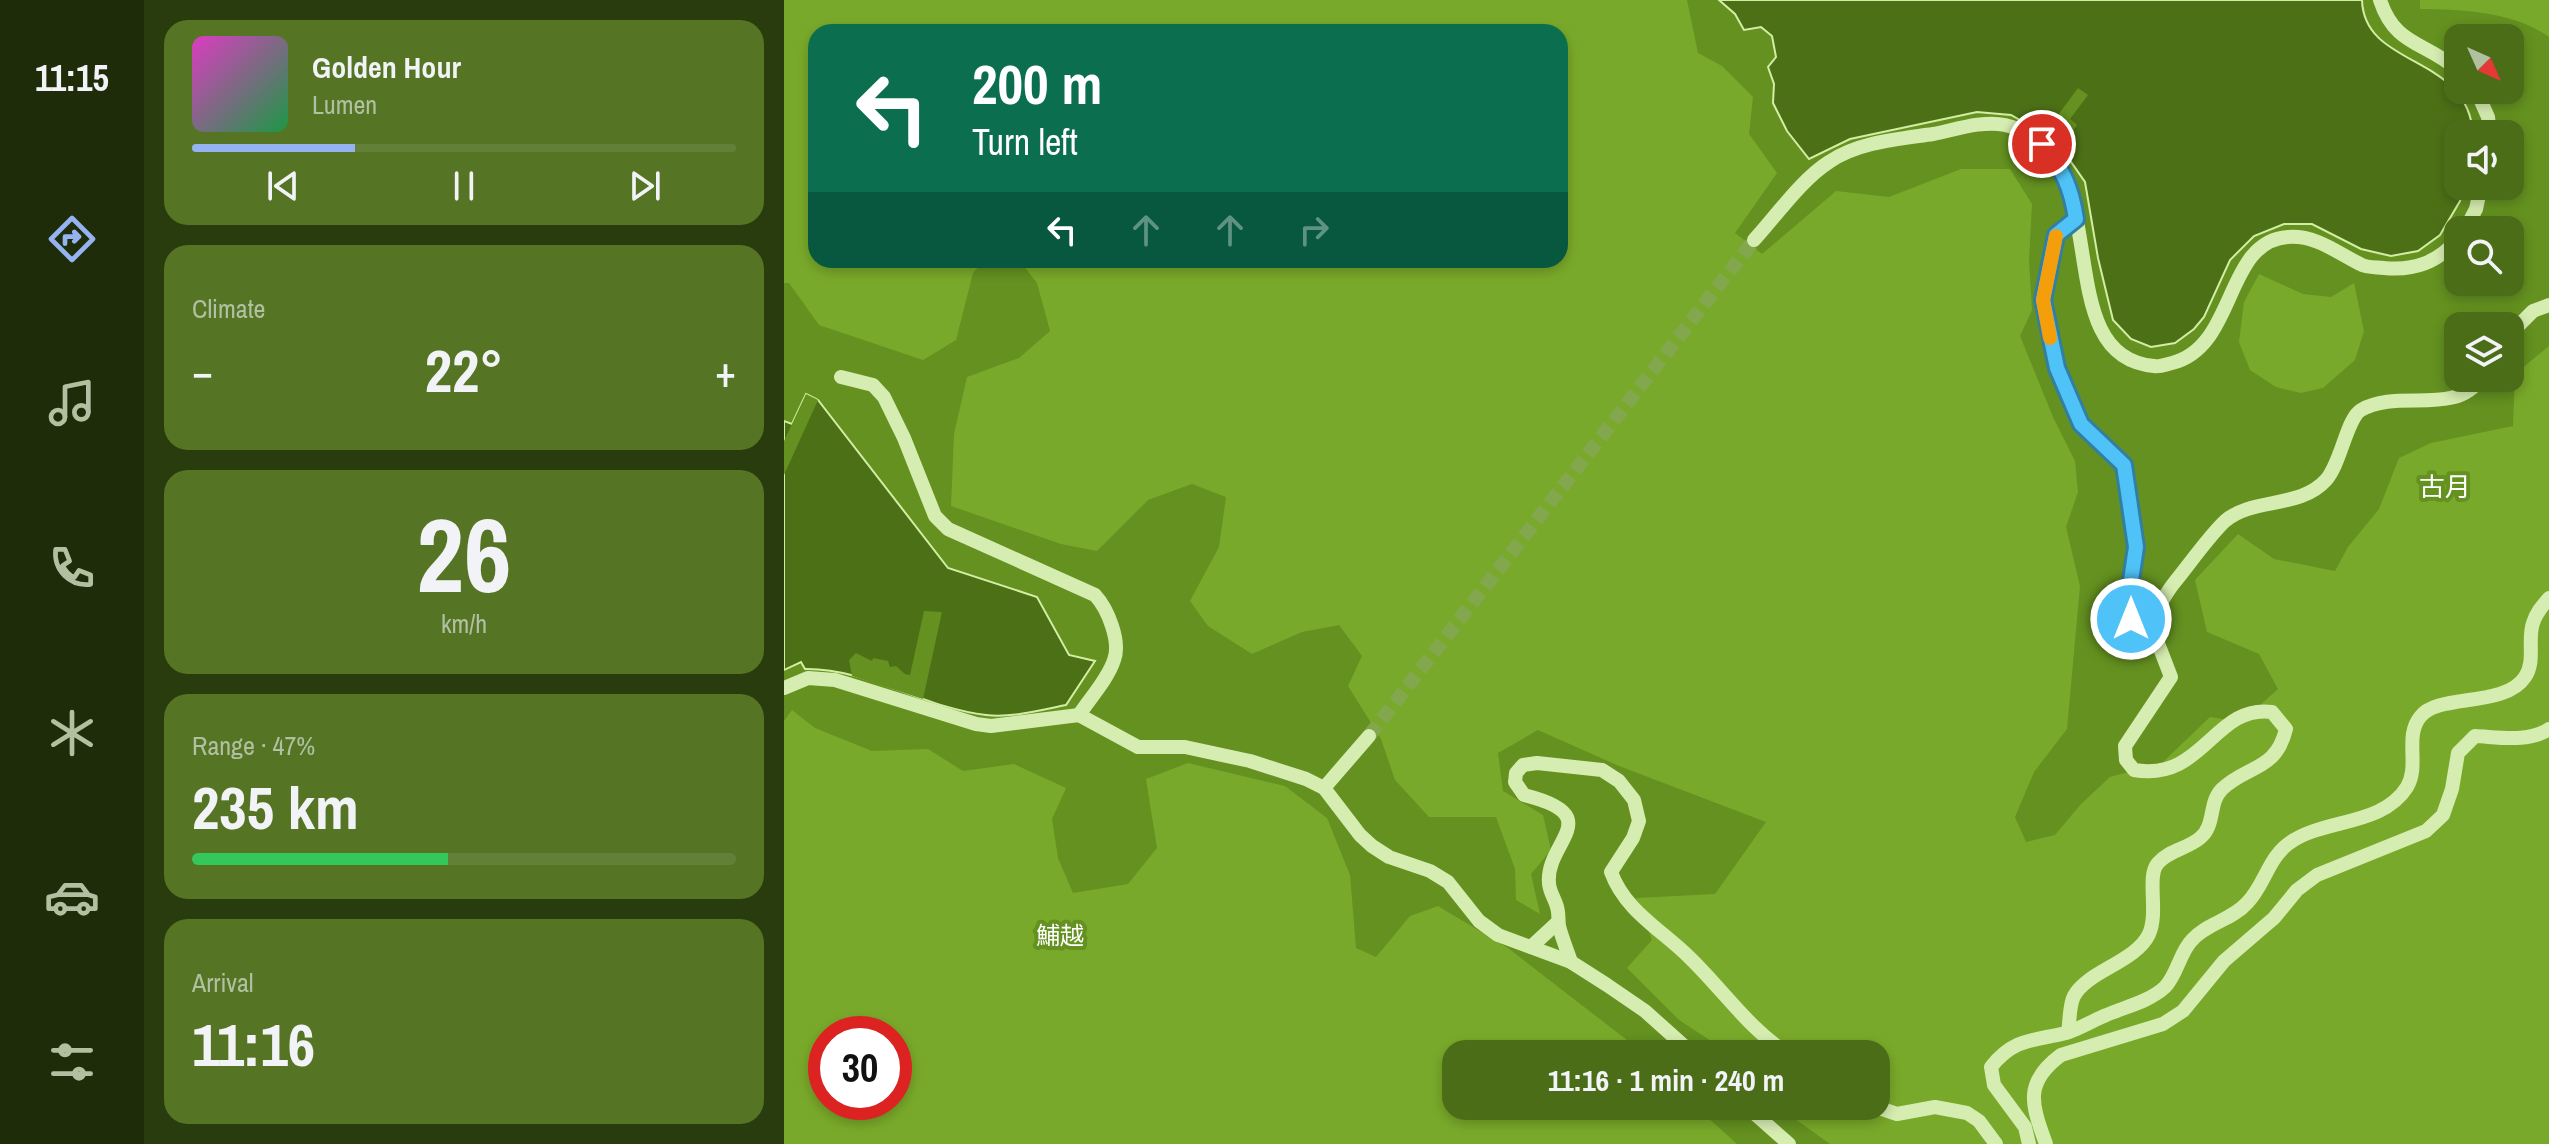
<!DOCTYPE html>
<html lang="en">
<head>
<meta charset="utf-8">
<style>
  :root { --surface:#4b6d18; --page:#557525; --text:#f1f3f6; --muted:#b2c0a2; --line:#628037; --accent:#95b2f1 }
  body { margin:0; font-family:"Archivo Narrow","Noto Sans JP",sans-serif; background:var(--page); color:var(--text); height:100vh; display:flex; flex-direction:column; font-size:30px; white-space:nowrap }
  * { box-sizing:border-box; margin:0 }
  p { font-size:26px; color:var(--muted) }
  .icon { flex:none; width:44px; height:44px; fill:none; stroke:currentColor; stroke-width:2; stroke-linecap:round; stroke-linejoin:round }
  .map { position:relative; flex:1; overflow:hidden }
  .sheet { display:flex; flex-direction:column; gap:20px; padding:20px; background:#293c0d; width:640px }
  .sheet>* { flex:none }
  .banner { position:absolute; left:24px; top:24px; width:760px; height:244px; border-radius:24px; box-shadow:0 4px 12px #0003; background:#0b6e4f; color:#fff; overflow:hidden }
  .needle { width:52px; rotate:135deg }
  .fabs { position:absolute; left:1660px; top:24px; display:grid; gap:16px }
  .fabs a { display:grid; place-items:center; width:80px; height:80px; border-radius:16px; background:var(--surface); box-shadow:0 4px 12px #0003; font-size:40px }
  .speed { position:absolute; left:24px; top:1016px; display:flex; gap:16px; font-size:40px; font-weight:700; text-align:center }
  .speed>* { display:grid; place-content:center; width:104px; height:104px; border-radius:50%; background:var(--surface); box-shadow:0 4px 12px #0003; line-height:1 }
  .speed .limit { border:12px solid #d22; background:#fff; color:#111 }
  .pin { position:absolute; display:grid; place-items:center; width:68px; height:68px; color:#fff; margin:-34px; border:4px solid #fff; border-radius:50%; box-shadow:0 2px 8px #0007 }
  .me { position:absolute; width:88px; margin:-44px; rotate:0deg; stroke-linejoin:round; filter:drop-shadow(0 0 6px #0008) }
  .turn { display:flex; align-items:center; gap:28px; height:168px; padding:0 32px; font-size:36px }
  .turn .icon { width:104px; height:104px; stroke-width:2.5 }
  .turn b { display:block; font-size:56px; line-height:68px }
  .lanes { display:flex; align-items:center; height:76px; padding:0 32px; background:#0003; justify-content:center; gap:40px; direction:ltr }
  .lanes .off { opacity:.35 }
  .big { font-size:60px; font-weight:800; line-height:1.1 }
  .sheet .card { flex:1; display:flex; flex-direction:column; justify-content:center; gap:12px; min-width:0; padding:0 28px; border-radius:24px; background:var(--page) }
  .sheet .dial { align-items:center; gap:0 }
  .dial b { font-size:104px; line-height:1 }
  .song { display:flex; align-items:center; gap:24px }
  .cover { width:96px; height:96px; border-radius:12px; background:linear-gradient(135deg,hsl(310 70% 55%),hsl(140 70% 35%)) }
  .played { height:8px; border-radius:4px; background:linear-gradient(90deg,var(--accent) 30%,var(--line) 30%) }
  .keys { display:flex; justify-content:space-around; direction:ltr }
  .heat { display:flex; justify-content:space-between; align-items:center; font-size:44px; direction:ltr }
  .charge { height:12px; border-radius:6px; background:linear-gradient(90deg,#34c759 47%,var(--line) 0) }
  .trip { position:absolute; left:658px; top:1040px; width:448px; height:80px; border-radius:24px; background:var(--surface); box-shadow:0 4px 12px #0003; font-weight:800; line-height:80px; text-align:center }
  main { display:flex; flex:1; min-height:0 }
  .tab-bar { display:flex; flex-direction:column; width:144px; justify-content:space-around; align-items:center; background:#1e2c0a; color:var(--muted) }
  .tab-bar .icon { width:56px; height:56px }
  .tab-bar .current { color:var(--accent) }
  .tab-bar b { font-size:36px; color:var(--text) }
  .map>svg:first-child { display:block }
  .green { fill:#79a92a; fill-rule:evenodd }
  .water { fill:#4c7016; stroke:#d3eea4; stroke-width:2 }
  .pier { fill:#649120 }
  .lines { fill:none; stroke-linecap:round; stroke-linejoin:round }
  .minor-tunnel { stroke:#83a74d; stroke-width:14; stroke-dasharray:14 7; stroke-linecap:butt }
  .minor { stroke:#d6edb1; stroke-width:14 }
  .route-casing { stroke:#337fa1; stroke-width:20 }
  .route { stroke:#4fc3f7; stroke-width:14 }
  .slow { stroke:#f59e0b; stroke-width:14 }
  .labels { text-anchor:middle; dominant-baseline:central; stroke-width:8; stroke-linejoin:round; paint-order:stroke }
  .neighbourhood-label { font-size:24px; fill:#fff; stroke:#649120 }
  .quarter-label { font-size:26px; fill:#fff; stroke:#649120 }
</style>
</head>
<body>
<main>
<nav class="tab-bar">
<b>11:15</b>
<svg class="icon current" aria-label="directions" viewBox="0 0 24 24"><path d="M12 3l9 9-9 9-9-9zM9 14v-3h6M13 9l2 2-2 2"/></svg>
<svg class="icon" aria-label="music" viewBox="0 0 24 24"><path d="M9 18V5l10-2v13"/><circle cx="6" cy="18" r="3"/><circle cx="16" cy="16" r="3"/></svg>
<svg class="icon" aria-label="phone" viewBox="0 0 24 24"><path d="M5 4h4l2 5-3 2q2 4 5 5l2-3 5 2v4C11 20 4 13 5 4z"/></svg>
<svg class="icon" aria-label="climate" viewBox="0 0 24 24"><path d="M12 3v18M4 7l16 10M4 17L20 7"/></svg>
<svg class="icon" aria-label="car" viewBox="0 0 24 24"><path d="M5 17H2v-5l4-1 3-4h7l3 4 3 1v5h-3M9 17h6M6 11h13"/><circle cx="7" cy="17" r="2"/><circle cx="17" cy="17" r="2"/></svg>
<svg class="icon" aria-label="filters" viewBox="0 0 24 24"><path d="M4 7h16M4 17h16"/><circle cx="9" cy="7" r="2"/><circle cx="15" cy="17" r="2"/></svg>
</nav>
<section class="sheet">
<div class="card">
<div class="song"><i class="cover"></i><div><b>Golden Hour</b><p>Lumen</p></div></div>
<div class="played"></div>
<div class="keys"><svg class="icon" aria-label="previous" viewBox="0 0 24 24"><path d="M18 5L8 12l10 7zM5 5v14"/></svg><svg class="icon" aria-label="pause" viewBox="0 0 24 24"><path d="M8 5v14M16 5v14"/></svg><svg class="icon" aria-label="next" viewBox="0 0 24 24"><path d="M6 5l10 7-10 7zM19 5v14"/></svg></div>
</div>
<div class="card"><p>Climate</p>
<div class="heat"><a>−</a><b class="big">22°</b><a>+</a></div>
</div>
<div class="card dial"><b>26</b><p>km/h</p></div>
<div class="card"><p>Range · 47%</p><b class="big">235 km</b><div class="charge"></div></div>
<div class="card"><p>Arrival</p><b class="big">11:16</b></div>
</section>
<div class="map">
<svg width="1765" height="1144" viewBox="0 0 1765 1144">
  <rect width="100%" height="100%" fill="#649120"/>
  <!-- green -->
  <g class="green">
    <path d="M0,0H903L914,53L938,66L969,97L965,134L993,173L951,233L978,254L1052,191L1105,197L1177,169H1226L1248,204L1245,260L1248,310L1236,336L1269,417L1291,461L1294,492L1282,527L1296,586L1283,729L1250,772L1231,817L1242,842L1271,835L1297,804L1326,777L1378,763L1426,717L1457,722L1494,689L1475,654L1423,632L1411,580L1454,534L1490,559L1551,571L1564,547L1595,509L1615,458L1647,443L1729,426L1731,374L1765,346V1144H1046L993,1106H1092V1054H947L895,1020L843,968L868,940L852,898L931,894L982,822L835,766L754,730L714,753L719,791L759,815L767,850L747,874L756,914L732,900L731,869L712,817H645L611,780L597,739L564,686L578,656L555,625L518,632L468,654L424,626L406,601L435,547L442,497L408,484L364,500L313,551L277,544L167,506L170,434L183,377L235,358L266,331L253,283L235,260H776V32H32V260H201L189,273L172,340L139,360L35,325L5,283H0Z"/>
    <path d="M1636,0H1765V37C1731,12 1677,9 1636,9Z"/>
    <path d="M1475,274L1519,294L1547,297L1570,283L1580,331L1571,360L1539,388L1517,393L1492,387L1466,370L1455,342L1460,302Z"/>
    <path d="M8,710L31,728L88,751L144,749L179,771L230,764L282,788L268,819L274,858L289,893L344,884L373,848L362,779L404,763L501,786L543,818L566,875L572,948L592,957L626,916L654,906L724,948L861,1054H672V1106H911L953,1144H0V721ZM42,1034H110V1102H42Z"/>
  </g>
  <!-- water -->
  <g class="water">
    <path d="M935,0H1578C1580,69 1684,53 1689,134H1674V186H1680L1676,201L1656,235L1634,251L1607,256L1577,249L1528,224H1500L1470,236L1446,260L1420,317L1410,329L1391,343L1367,347L1347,339L1329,320L1314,258L1301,182L1280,152L1260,134L1227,115L1193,112L1066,139L1025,159L1003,131L989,103L990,84L984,67L992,57L988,36L977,27L960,30L951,14Z"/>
    <path d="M22,394L34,400L164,568L253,597L285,655L311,661L282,705C256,710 228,718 202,715C140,708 83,668 21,669L17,662L0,670V421L8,424Z"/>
  </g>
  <!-- pier -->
  <g class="pier">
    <path d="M1294,88L1304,95L1286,119L1293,125L1285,136L1280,152L1260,134Z"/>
    <path d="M22,394L34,400L0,475V441Z"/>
    <path d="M140,611L158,612L139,699L68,676L65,660L72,653L88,661L89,658L104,661L106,667L112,666L121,674L126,675Z"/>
  </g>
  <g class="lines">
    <!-- minor-tunnel -->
    <path class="minor-tunnel" d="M585,736L970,240"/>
    <!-- minor -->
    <g class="minor">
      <path d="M1596,0C1611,46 1640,41 1674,70"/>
      <path d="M1692,90L1704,117L1706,134"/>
      <path d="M1292,219L1272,235L1259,300L1273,368L1297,424L1340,465L1352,547L1343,607L1347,619L1356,625C1373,615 1378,598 1390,583C1404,566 1425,536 1441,521C1469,497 1516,509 1542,480C1557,463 1563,418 1577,410C1614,388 1671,417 1697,378"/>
      <path d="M1681,230L1692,209L1697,186"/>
      <path d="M970,240C992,216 1018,179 1045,162C1074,142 1115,139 1149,134C1170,130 1199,120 1221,125C1339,151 1259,357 1370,366C1376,367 1383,364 1388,363C1453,347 1440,241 1504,237C1532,235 1552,252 1576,264C1583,268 1592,267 1600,268C1631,271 1654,262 1674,239"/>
      <path d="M1726,334L1749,311L1765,305"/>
      <path d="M57,377L89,385L100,397L120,438L151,516L164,529L311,595C324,609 337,642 330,660C324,679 306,698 295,715"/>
      <path d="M0,688L24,678L51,680L192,724L207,726L295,715L354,747H401L466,761L522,779L540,788L576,835L588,846L605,857L646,871L664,882L695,921L714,935L787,962L823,985L861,1011L909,1054"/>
      <path d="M540,788L585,736"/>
      <path d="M747,947L774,922"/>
      <path d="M787,962C783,950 778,938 775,926C774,919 775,913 773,907C771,899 765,891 765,883C761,842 825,816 740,795L731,782L732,773L739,765L753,763L818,770L835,781L850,800L855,821L849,838L827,872C841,911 878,930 906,958C939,990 965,1029 1004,1054"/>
      <path d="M1284,1032C1286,1022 1285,1005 1290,996C1303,971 1352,962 1365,934C1375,912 1362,876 1374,863C1385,850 1403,849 1416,838C1432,825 1424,803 1438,789C1463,765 1492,771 1502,729L1488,712C1430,704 1420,782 1350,770L1342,760L1341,746L1387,677L1365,620"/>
      <path d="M962,1106L1005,1144"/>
      <path d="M1089,1106L1113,1114L1151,1107L1183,1113L1195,1121L1212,1144"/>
      <path d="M1245,1144L1241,1127L1210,1085L1207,1067C1230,1038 1249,1041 1282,1033C1295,1029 1308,1021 1320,1016C1340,1007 1365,1002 1381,987C1393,975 1396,952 1408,940C1423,923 1448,920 1463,903C1480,886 1484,859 1504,844C1538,818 1598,827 1623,787C1636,765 1620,737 1636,717C1653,693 1721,708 1741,677C1752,661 1743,640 1749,623C1752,613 1758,606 1765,598"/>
      <path d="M1262,1144C1248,1105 1239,1083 1277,1055L1379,1024L1399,1011L1440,961L1490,918L1513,890L1533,875L1642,831L1659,815L1668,789L1674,753L1691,736C1714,737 1745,743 1765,729"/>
    </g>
  </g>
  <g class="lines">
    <defs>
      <path id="route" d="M1258,144C1279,170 1287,186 1292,219L1272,235L1259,300L1273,368L1297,424L1340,465L1352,547L1343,607L1347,619"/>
    </defs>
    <!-- route casing -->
    <use href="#route" class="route-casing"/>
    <!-- route -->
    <use href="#route" class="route"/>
    <!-- slow -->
    <path class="slow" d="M1266,338L1259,300L1272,236"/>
  </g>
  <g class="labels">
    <!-- neighbourhood labels -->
    <g class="neighbourhood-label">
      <text x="276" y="935">鯆越</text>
    </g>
    <!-- quarter labels -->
    <g class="quarter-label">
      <text x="1661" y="486">古月</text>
    </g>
  </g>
</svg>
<div class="fabs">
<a><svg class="needle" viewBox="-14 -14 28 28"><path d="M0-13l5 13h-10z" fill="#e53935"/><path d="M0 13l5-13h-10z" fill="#b2c0a2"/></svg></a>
<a><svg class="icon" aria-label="sound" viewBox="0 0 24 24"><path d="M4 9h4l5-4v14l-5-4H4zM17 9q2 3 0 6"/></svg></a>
<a><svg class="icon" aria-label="search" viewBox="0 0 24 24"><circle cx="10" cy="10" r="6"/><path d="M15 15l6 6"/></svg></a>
<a><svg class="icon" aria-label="layers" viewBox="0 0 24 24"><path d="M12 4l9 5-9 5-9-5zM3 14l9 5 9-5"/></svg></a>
</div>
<div class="speed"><div class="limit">30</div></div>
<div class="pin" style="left:1258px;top:144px;background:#d93025"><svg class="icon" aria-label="arrive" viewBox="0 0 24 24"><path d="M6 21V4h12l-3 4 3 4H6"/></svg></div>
<svg class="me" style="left:1347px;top:619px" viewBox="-20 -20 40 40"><circle r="17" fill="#4fc3f7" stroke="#fff" stroke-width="3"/><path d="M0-11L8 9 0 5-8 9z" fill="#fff"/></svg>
<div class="trip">11:16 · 1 min · 240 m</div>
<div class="banner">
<div class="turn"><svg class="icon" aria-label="left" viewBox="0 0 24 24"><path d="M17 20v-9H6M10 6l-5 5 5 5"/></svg><div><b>200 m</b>Turn left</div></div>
<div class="lanes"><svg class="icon" aria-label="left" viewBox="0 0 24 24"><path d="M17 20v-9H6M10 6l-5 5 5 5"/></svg><svg class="icon off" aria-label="ahead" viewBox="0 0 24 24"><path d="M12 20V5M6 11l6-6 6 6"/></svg><svg class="icon off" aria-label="ahead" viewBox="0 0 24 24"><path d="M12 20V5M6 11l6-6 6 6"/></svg><svg class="icon off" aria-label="right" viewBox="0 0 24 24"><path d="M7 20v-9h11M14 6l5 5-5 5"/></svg></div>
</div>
</div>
</main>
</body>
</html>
